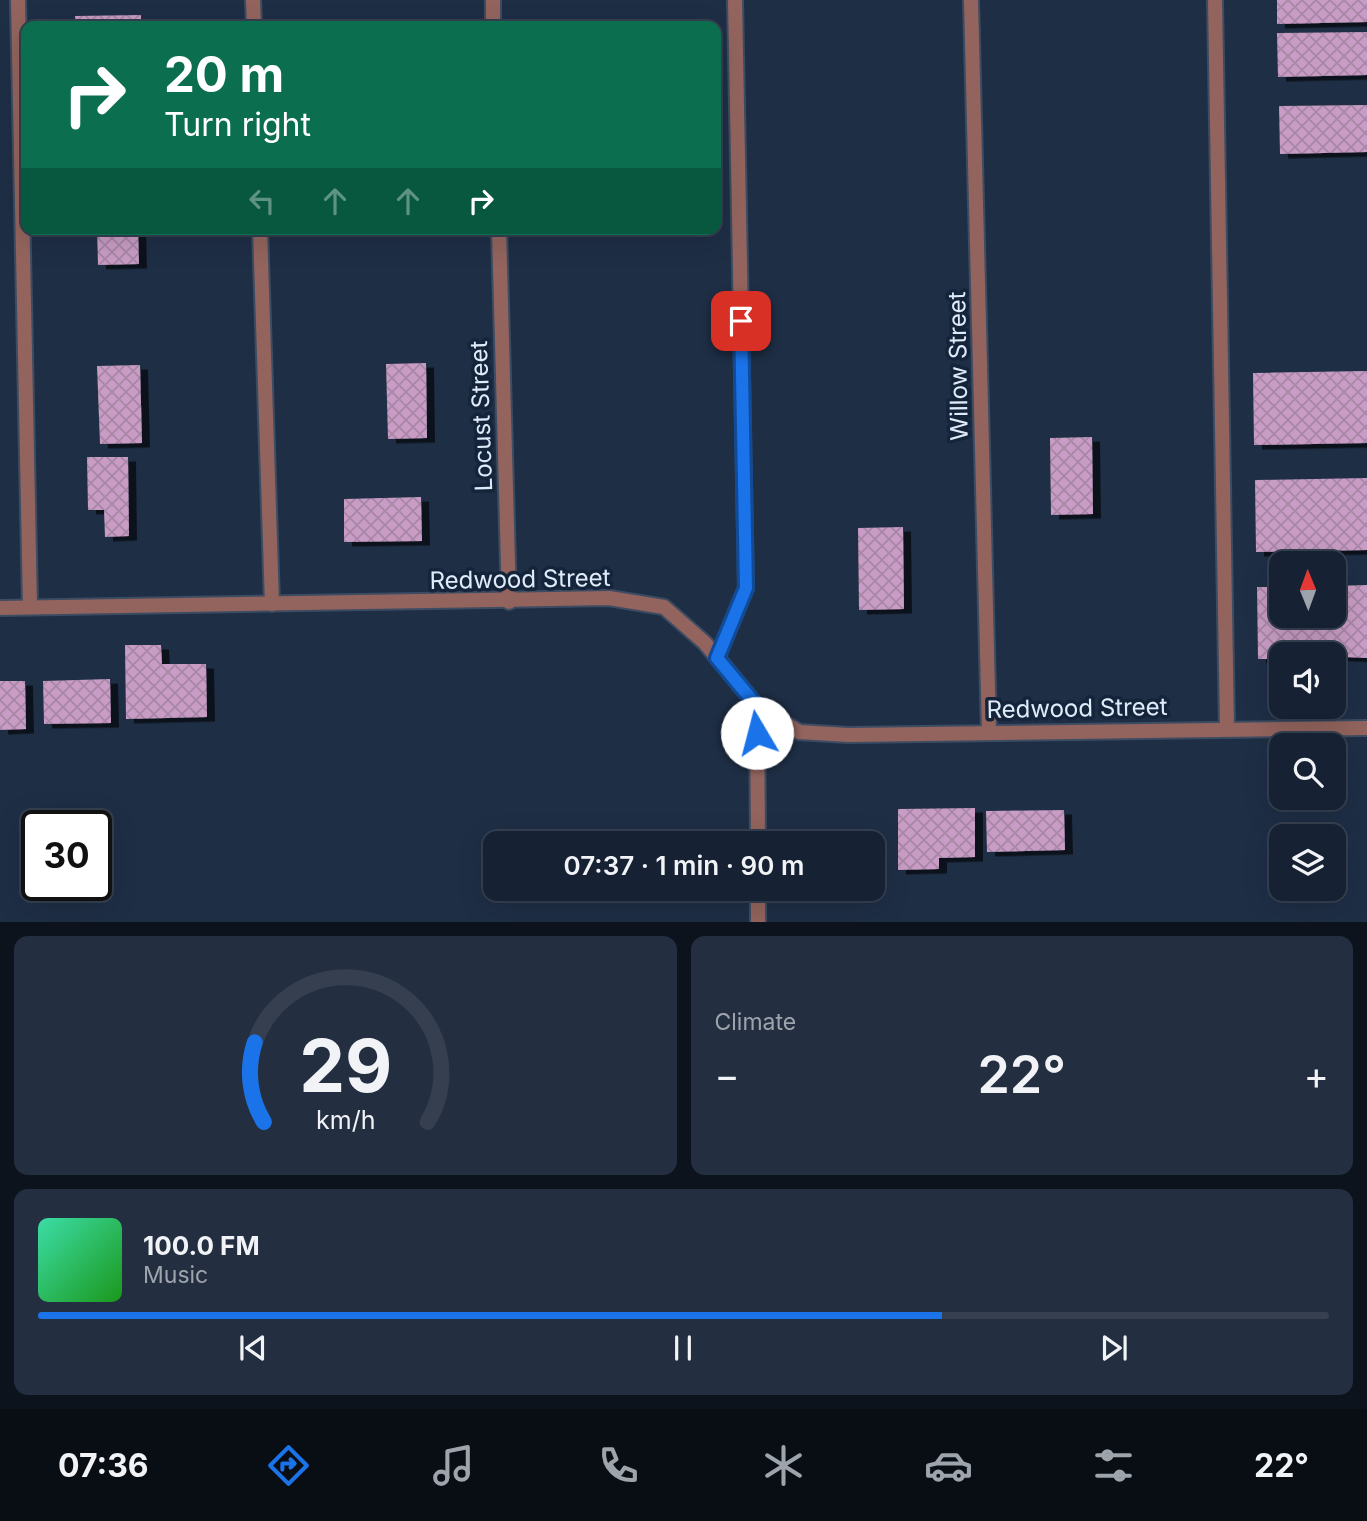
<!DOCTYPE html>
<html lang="en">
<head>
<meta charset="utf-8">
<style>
  :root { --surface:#162234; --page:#232f40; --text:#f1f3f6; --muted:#9ea4ac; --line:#353f4f; --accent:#1a73e8 }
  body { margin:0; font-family:Inter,sans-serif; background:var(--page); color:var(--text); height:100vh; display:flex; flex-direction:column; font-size:26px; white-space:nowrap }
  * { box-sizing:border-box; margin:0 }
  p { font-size:23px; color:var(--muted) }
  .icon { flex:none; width:38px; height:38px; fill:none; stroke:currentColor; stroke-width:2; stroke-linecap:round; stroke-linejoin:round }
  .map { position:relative; height:922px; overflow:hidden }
  .side { display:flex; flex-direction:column; gap:14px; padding:14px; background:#0c131d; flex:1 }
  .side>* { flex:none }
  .top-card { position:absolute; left:21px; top:21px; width:700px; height:214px; border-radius:14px; box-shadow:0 7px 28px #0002,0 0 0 2px var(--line); background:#0b6e4f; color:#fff; overflow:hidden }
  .needle { width:46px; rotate:359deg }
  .fabs { position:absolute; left:1269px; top:551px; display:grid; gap:14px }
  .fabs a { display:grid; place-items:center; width:77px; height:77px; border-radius:14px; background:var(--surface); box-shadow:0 7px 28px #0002,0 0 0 2px var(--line); font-size:35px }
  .speed { position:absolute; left:21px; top:810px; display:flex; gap:14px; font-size:35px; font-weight:700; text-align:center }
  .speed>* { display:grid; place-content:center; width:91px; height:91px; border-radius:50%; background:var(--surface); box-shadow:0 7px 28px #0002,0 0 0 2px var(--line); line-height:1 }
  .speed .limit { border:4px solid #111; border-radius:10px; background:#fff; color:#111 }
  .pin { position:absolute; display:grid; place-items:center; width:60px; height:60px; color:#fff; margin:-30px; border-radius:14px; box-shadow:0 4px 10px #0006 }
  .me { position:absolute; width:77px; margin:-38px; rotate:352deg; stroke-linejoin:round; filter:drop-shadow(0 0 5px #0008) }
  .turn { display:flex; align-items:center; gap:24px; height:147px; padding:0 28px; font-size:32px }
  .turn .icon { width:91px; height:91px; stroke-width:2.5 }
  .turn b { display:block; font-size:49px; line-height:60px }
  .lanes { display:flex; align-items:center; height:66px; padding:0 28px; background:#0003; justify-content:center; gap:35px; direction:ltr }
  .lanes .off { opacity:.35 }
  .big { font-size:52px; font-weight:600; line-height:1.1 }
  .side .widget { flex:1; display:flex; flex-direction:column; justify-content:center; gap:10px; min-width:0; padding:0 24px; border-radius:14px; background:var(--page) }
  .side .dial { align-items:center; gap:0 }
  .dial svg { height:182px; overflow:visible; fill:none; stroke:var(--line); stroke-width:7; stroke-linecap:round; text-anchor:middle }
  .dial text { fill:var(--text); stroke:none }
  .song { display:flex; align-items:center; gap:21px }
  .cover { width:84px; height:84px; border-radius:10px; background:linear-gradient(135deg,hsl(160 70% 55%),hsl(120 70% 35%)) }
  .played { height:7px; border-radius:4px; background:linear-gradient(90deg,var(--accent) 70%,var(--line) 70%) }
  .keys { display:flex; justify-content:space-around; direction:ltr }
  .heat { display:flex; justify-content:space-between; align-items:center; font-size:38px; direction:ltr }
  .side .tiles { flex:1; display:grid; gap:14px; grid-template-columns:1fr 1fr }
  .widget:last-child { grid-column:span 2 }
  .trip { position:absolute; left:483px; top:831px; width:402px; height:70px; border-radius:14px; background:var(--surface); box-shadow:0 7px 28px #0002,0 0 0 2px var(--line); font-weight:600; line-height:70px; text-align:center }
  .tab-bar { display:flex; height:112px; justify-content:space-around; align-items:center; background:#090e15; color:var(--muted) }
  .tab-bar .icon { width:49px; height:49px }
  .tab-bar .active { color:var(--accent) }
  .tab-bar b { font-size:32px; color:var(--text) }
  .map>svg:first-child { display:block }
  .building { fill:url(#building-cross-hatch); filter:url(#shadow) }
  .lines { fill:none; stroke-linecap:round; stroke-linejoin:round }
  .lane-casing { stroke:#3d4c62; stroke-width:18 }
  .street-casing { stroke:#3d4c62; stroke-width:18 }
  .lane { stroke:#92645d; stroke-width:14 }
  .street { stroke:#92645d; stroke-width:14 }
  .route-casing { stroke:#114b97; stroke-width:18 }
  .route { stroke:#1a73e8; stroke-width:12 }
  .labels { text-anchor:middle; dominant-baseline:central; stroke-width:7; stroke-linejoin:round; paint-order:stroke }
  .street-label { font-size:24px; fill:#e0ebfa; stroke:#14243a }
</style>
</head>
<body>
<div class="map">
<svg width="1367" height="923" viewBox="0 0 1367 923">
  <defs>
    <pattern id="building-cross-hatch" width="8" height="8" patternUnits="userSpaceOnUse" patternTransform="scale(1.75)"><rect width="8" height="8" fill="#c89cc4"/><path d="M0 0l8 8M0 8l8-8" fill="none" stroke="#a786a6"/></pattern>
    <filter id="shadow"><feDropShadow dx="8" dy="4.5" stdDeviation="0" flood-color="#0009"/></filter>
  </defs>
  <rect width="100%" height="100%" fill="#1e2e45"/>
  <!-- building -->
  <g class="building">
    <path d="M1277,0H1367V22L1277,24Z"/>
    <path d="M141,15V26H76L75,16Z"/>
    <path d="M1367,32V75L1278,77L1277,33Z"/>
    <path d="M1367,105V152L1280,154L1279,106Z"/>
    <path d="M97,229H138L139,264L98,265Z"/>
    <path d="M426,363L427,438L388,439L386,364Z"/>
    <path d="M140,365L142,443L100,444L97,366Z"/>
    <path d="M1367,371V443L1254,445L1253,373Z"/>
    <path d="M1092,437L1093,514L1051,515L1050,438Z"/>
    <path d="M87,457H128L129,536L105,537L104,510H88Z"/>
    <path d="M1367,478V550L1256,552L1255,480Z"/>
    <path d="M421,497L422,541L344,542V499Z"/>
    <path d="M903,527L904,609L859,610L858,528Z"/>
    <path d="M1367,585V658L1281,654V659H1258L1257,587H1281V616H1334V586Z"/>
    <path d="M125,645H161L162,664H206L207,717L126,719Z"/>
    <path d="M110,679L111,723L44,724L43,681Z"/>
    <path d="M0,681H25L26,729L0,730Z"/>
    <path d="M975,808V857L939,858V869L898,870V809Z"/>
    <path d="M1064,810L1065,850L987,852L986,811Z"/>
  </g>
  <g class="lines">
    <defs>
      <g id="lane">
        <path d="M253,0L254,26"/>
        <path d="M1215,0L1227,729"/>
        <path d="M260,229L272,604"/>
        <path d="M717,658L746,588L735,0"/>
      </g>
      <g id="street">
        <path d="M18,0L30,607"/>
        <path d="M493,0V26"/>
        <path d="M971,0L989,732"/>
        <path d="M499,229L509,602"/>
        <path d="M0,608L609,598L664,607L705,643L757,706L799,732L848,735L1367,728"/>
        <path d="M757,706L758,844"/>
        <path d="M758,889V923"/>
      </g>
    </defs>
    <!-- lane casing -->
    <use href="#lane" class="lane-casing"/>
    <!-- street casing -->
    <use href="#street" class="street-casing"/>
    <!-- lane -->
    <use href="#lane" class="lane"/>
    <!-- street -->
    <use href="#street" class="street"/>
  </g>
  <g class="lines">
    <defs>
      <path id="route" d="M741,321L746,588L717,658L757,706V733"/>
    </defs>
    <!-- route casing -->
    <use href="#route" class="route-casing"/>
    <!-- route -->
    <use href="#route" class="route"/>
  </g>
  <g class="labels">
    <!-- street labels -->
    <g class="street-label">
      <text transform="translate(958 366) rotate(-91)">Willow Street</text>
      <text transform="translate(481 416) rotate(-92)">Locust Street</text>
      <text transform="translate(520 579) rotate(-1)">Redwood Street</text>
      <text transform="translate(1077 708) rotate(-1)">Redwood Street</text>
    </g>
  </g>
</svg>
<div class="fabs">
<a><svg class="needle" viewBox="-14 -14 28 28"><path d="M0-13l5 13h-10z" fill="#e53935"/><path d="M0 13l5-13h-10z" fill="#9ea4ac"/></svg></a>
<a><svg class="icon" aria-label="sound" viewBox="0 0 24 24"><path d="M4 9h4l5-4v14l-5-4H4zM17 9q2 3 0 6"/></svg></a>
<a><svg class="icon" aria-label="search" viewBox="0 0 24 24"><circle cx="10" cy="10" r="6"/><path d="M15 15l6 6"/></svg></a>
<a><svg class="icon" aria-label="layers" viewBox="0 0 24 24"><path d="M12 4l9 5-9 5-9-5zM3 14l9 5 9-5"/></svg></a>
</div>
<div class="speed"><div class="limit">30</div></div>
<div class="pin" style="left:741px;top:321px;background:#d93025"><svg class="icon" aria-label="arrive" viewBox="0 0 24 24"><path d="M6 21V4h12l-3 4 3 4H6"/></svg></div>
<svg class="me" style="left:757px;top:733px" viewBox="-20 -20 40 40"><circle r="19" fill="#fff"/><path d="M0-13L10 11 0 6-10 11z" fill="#1a73e8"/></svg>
<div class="trip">07:37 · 1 min · 90 m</div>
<div class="top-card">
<div class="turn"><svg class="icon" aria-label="right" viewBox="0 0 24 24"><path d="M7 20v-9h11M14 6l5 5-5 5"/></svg><div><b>20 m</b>Turn right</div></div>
<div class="lanes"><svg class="icon off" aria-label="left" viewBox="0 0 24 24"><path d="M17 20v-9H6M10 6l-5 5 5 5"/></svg><svg class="icon off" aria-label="ahead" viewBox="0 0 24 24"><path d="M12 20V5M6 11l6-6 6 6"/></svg><svg class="icon off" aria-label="ahead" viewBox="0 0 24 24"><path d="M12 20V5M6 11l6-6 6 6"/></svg><svg class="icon" aria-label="right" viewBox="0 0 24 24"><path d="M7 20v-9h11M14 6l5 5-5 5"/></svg></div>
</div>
</div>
<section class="side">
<div class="tiles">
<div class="widget dial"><svg viewBox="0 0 100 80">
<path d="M14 69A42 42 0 1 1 86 69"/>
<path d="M14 69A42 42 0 0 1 10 34" stroke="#1a73e8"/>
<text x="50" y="56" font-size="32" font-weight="700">29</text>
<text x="50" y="72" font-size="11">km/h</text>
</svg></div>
<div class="widget"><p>Climate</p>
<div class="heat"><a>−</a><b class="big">22°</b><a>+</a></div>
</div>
<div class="widget">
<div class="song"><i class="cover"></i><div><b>100.0 FM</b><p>Music</p></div></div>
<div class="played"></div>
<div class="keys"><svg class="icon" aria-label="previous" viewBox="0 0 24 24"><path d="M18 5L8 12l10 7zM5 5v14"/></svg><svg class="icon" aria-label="pause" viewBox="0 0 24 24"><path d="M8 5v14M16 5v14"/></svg><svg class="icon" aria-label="next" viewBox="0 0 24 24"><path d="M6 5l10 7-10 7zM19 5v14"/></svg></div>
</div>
</div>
</section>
<nav class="tab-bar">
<b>07:36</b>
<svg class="icon active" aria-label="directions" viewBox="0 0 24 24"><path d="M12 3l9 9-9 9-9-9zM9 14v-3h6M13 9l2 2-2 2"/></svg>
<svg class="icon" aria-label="music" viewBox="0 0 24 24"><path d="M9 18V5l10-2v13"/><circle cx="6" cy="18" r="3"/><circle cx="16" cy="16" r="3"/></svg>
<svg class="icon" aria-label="phone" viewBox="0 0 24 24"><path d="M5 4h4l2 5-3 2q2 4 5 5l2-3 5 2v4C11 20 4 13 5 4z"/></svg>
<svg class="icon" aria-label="climate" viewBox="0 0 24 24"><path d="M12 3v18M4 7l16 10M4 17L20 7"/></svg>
<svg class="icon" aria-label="car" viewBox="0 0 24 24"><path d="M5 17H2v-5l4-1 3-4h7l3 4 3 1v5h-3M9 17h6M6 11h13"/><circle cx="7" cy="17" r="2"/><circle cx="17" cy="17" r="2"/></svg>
<svg class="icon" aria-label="filters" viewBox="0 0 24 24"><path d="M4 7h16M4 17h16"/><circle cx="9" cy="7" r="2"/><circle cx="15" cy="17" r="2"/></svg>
<b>22°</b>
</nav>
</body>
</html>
